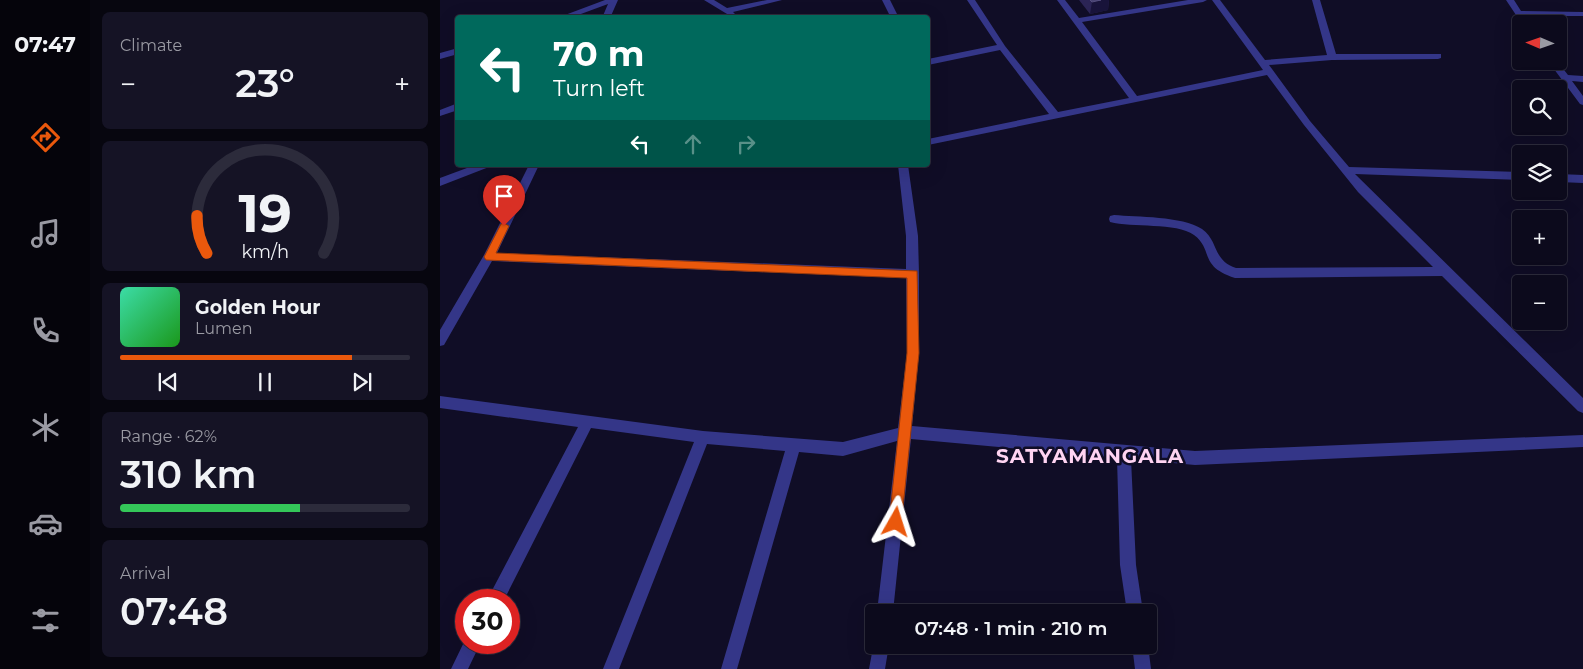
<!DOCTYPE html>
<html lang="en">
<head>
<meta charset="utf-8">
<style>
  :root { --surface:#0c0a1c; --page:#151325; --text:#f1f3f6; --muted:#9a9aa3; --line:#2c2b3b; --accent:#ea580c }
  body { margin:0; font-family:Montserrat,sans-serif; background:var(--page); color:var(--text); height:100vh; display:flex; flex-direction:column; font-size:19px; white-space:nowrap }
  * { box-sizing:border-box; margin:0 }
  p { font-size:16px; color:var(--muted) }
  .icon { flex:none; width:28px; height:28px; fill:none; stroke:currentColor; stroke-width:2; stroke-linecap:round; stroke-linejoin:round }
  .map { position:relative; flex:1; overflow:hidden }
  .side { display:flex; flex-direction:column; gap:12px; padding:12px; background:#07060f; width:350px }
  .side>* { flex:none }
  .top-card { position:absolute; left:15px; top:15px; width:475px; height:152px; border-radius:5px; box-shadow:0 5px 20px #0002,0 0 0 1px var(--line); background:#00695c; color:#fff; overflow:hidden }
  .needle { width:32px; rotate:272deg }
  .tools { position:absolute; left:1072px; top:15px; display:grid; gap:10px }
  .tools a { display:grid; place-items:center; width:55px; height:55px; border-radius:5px; background:var(--surface); box-shadow:0 5px 20px #0002,0 0 0 1px var(--line); font-size:25px }
  .speed { position:absolute; left:15px; top:589px; display:flex; gap:10px; font-size:25px; font-weight:700; text-align:center }
  .speed>* { display:grid; place-content:center; width:65px; height:65px; border-radius:50%; background:var(--surface); box-shadow:0 5px 20px #0002,0 0 0 1px var(--line); line-height:1 }
  .speed .limit { border:8px solid #d22; background:#fff; color:#111 }
  .pin { position:absolute; display:grid; place-items:center; width:42px; height:42px; color:#fff; margin:-51px -21px; border-radius:50% 50% 50% 0; rotate:-45deg; box-shadow:0 0 5px #0007 }
  .pin .icon { rotate:45deg }
  .me { position:absolute; width:55px; margin:-28px; rotate:6deg; stroke-linejoin:round; filter:drop-shadow(0 0 4px #0008) }
  .turn { display:flex; align-items:center; gap:18px; height:105px; padding:0 15px; font-size:22px }
  .turn .icon { width:65px; height:65px; stroke-width:2.5 }
  .turn b { display:block; font-size:35px; line-height:42px }
  .lanes { display:flex; align-items:center; height:48px; padding:0 15px; background:#0003; justify-content:center; gap:25px; direction:ltr }
  .lanes .off { opacity:.35 }
  .big { font-size:38px; font-weight:600; line-height:1.1 }
  .side .card { flex:1; display:flex; flex-direction:column; justify-content:center; gap:8px; min-width:0; padding:0 18px; border-radius:8px; background:var(--page) }
  .side .dial { align-items:center; gap:0 }
  .dial svg { height:130px; overflow:visible; fill:none; stroke:var(--line); stroke-width:7; stroke-linecap:round; text-anchor:middle }
  .dial text { fill:var(--text); stroke:none }
  .song { display:flex; align-items:center; gap:15px }
  .cover { width:60px; height:60px; border-radius:8px; background:linear-gradient(135deg,hsl(160 70% 55%),hsl(120 70% 35%)) }
  .played { height:5px; border-radius:2px; background:linear-gradient(90deg,var(--accent) 80%,var(--line) 80%) }
  .keys { display:flex; justify-content:space-around; direction:ltr }
  .heat { display:flex; justify-content:space-between; align-items:center; font-size:28px; direction:ltr }
  .charge { height:8px; border-radius:4px; background:linear-gradient(90deg,#34c759 62%,var(--line) 0) }
  .trip { position:absolute; left:425px; top:604px; width:292px; height:50px; border-radius:5px; background:var(--surface); box-shadow:0 5px 20px #0002,0 0 0 1px var(--line); font-weight:600; line-height:50px; text-align:center }
  main { display:flex; flex:1; min-height:0 }
  .dock { display:flex; flex-direction:column; width:90px; justify-content:space-around; align-items:center; background:#05040b; color:var(--muted) }
  .dock .icon { width:35px; height:35px }
  .dock .active { color:var(--accent) }
  .dock b { font-size:22px; color:var(--text) }
  .map>svg:first-child { display:block }
  .lines { fill:none; stroke-linecap:round; stroke-linejoin:round }
  .minor { fill:#343688; fill-rule:evenodd }
  .wall { fill:#2b2455 }
  .shaded-wall { fill:#18133a }
  .building { fill:#3d3767; stroke:#554f7f }
  .route { fill:#ea580c; stroke:#983908 }
  .labels { text-anchor:middle; dominant-baseline:central; stroke-width:5; stroke-linejoin:round; paint-order:stroke }
  .district-label { font-size:20px; font-weight:bold; letter-spacing:1px; fill:#ffd4f2; stroke:#100d26 }
</style>
</head>
<body>
<main>
<nav class="dock">
<b>07:47</b>
<svg class="icon active" aria-label="directions" viewBox="0 0 24 24"><path d="M12 3l9 9-9 9-9-9zM9 14v-3h6M13 9l2 2-2 2"/></svg>
<svg class="icon" aria-label="music" viewBox="0 0 24 24"><path d="M9 18V5l10-2v13"/><circle cx="6" cy="18" r="3"/><circle cx="16" cy="16" r="3"/></svg>
<svg class="icon" aria-label="phone" viewBox="0 0 24 24"><path d="M5 4h4l2 5-3 2q2 4 5 5l2-3 5 2v4C11 20 4 13 5 4z"/></svg>
<svg class="icon" aria-label="climate" viewBox="0 0 24 24"><path d="M12 3v18M4 7l16 10M4 17L20 7"/></svg>
<svg class="icon" aria-label="car" viewBox="0 0 24 24"><path d="M5 17H2v-5l4-1 3-4h7l3 4 3 1v5h-3M9 17h6M6 11h13"/><circle cx="7" cy="17" r="2"/><circle cx="17" cy="17" r="2"/></svg>
<svg class="icon" aria-label="filters" viewBox="0 0 24 24"><path d="M4 7h16M4 17h16"/><circle cx="9" cy="7" r="2"/><circle cx="15" cy="17" r="2"/></svg>
</nav>
<section class="side">
<div class="card"><p>Climate</p>
<div class="heat"><a>−</a><b class="big">23°</b><a>+</a></div>
</div>
<div class="card dial"><svg viewBox="0 0 100 80">
<path d="M14 69A42 42 0 1 1 86 69"/>
<path d="M14 69A42 42 0 0 1 8 46" stroke="#ea580c"/>
<text x="50" y="56" font-size="32" font-weight="700">19</text>
<text x="50" y="72" font-size="11">km/h</text>
</svg></div>
<div class="card">
<div class="song"><i class="cover"></i><div><b>Golden Hour</b><p>Lumen</p></div></div>
<div class="played"></div>
<div class="keys"><svg class="icon" aria-label="previous" viewBox="0 0 24 24"><path d="M18 5L8 12l10 7zM5 5v14"/></svg><svg class="icon" aria-label="pause" viewBox="0 0 24 24"><path d="M8 5v14M16 5v14"/></svg><svg class="icon" aria-label="next" viewBox="0 0 24 24"><path d="M6 5l10 7-10 7zM19 5v14"/></svg></div>
</div>
<div class="card"><p>Range · 62%</p><b class="big">310 km</b><div class="charge"></div></div>
<div class="card"><p>Arrival</p><b class="big">07:48</b></div>
</section>
<div class="map">
<svg width="1143" height="669" viewBox="0 0 1143 669">
  <rect width="100%" height="100%" fill="#100d26"/>
  <g class="lines">
    <!-- minor -->
    <g class="minor">
      <path d="M165,0H178L170,18H162L168,4L130,18H117Z"/>
      <path d="M264,0H274L287,8L327,0H342L293,12L296,15L292,17Z"/>
      <path d="M442,0H450L459,18H451Z"/>
      <path d="M527,0H535L565,46L618,112L689,98L617,0H625L639,18L748,0H767L763,2L642,22L697,96L823,70L772,0H780L825,60L887,55L872,0H880L896,54H1001V58L998,59L892,60L829,65L870,121L909,167L1081,172V180L915,174L1143,398V413L1138,411L1002,276L795,278C758,266 774,250 754,235C736,222 692,228 670,222L669,219L670,216L674,215C697,217 742,216 762,229C779,241 772,260 796,268L993,267L918,192L864,125L827,75L488,145V139L609,114L560,50L488,65V59L557,45Z"/>
      <path d="M1066,0H1074L1081,11L1143,12V16H1085L1090,24H1082Z"/>
      <path d="M18,48V54L0,59V53Z"/>
      <path d="M1108,61H1117L1128,75L1143,76V82L1132,81L1143,96V105L1140,104Z"/>
      <path d="M18,103V110L0,116V110Z"/>
      <path d="M35,165H50L49,167L0,186V178Z"/>
      <path d="M89,165H99L57,253L466,269V236L458,165H468L478,236L479,274V353L472,426L755,451L1143,435V447L755,465L691,459L696,565L703,612H687L680,565L677,458L471,439L453,612H437L457,441L403,456L359,452L297,669H281L345,451L267,444L179,669H163L254,442L151,428L64,600H47L138,427L0,408V396L263,431L403,442L458,428L467,353L466,278L52,261L4,345L0,346V330L44,255Z"/>
      <path d="M1119,174L1143,175V183L1119,182Z"/>
      <path d="M26,638V642H41L28,669H11Z"/>
      <path d="M434,642V645H449L445,669H429Z"/>
      <path d="M692,645H708L711,669H695Z"/>
    </g>
  </g>
  <!-- wall -->
  <path class="wall" d="M639,0H669L668,10L650,14Z"/>
  <!-- shaded-wall -->
  <path class="shaded-wall" d="M661,0H669L668,10L650,14L652,2Z"/>
  <!-- building -->
  <path class="building" d="M650,0H661L652,2Z"/>
  <!-- route -->
  <path class="route" d="M64,223L69,226L56,253L477,271L479,353L461,527L456,529L451,527L449,522L467,353V278L46,260L44,257L61,224Z"/>
  <g class="labels">
    <!-- district labels -->
    <g class="district-label">
      <text x="650" y="456">SATYAMANGALA</text>
    </g>
  </g>
</svg>
<div class="tools">
<a><svg class="needle" viewBox="-14 -14 28 28"><path d="M0-13l5 13h-10z" fill="#e53935"/><path d="M0 13l5-13h-10z" fill="#9a9aa3"/></svg></a>
<a><svg class="icon" aria-label="search" viewBox="0 0 24 24"><circle cx="10" cy="10" r="6"/><path d="M15 15l6 6"/></svg></a>
<a><svg class="icon" aria-label="layers" viewBox="0 0 24 24"><path d="M12 4l9 5-9 5-9-5zM3 14l9 5 9-5"/></svg></a>
<a>+</a>
<a>−</a>
</div>
<div class="speed"><div class="limit">30</div></div>
<div class="pin" style="left:64px;top:226px;background:#d93025"><svg class="icon" aria-label="arrive" viewBox="0 0 24 24"><path d="M6 21V4h12l-3 4 3 4H6"/></svg></div>
<svg class="me" style="left:456px;top:522px" viewBox="-20 -20 40 40"><path d="M0-17L14 15 0 8-14 15z" fill="#ea580c" stroke="#fff" stroke-width="4"/></svg>
<div class="trip">07:48 · 1 min · 210 m</div>
<div class="top-card">
<div class="turn"><svg class="icon" aria-label="left" viewBox="0 0 24 24"><path d="M17 20v-9H6M10 6l-5 5 5 5"/></svg><div><b>70 m</b>Turn left</div></div>
<div class="lanes"><svg class="icon" aria-label="left" viewBox="0 0 24 24"><path d="M17 20v-9H6M10 6l-5 5 5 5"/></svg><svg class="icon off" aria-label="ahead" viewBox="0 0 24 24"><path d="M12 20V5M6 11l6-6 6 6"/></svg><svg class="icon off" aria-label="right" viewBox="0 0 24 24"><path d="M7 20v-9h11M14 6l5 5-5 5"/></svg></div>
</div>
</div>
</main>
</body>
</html>
